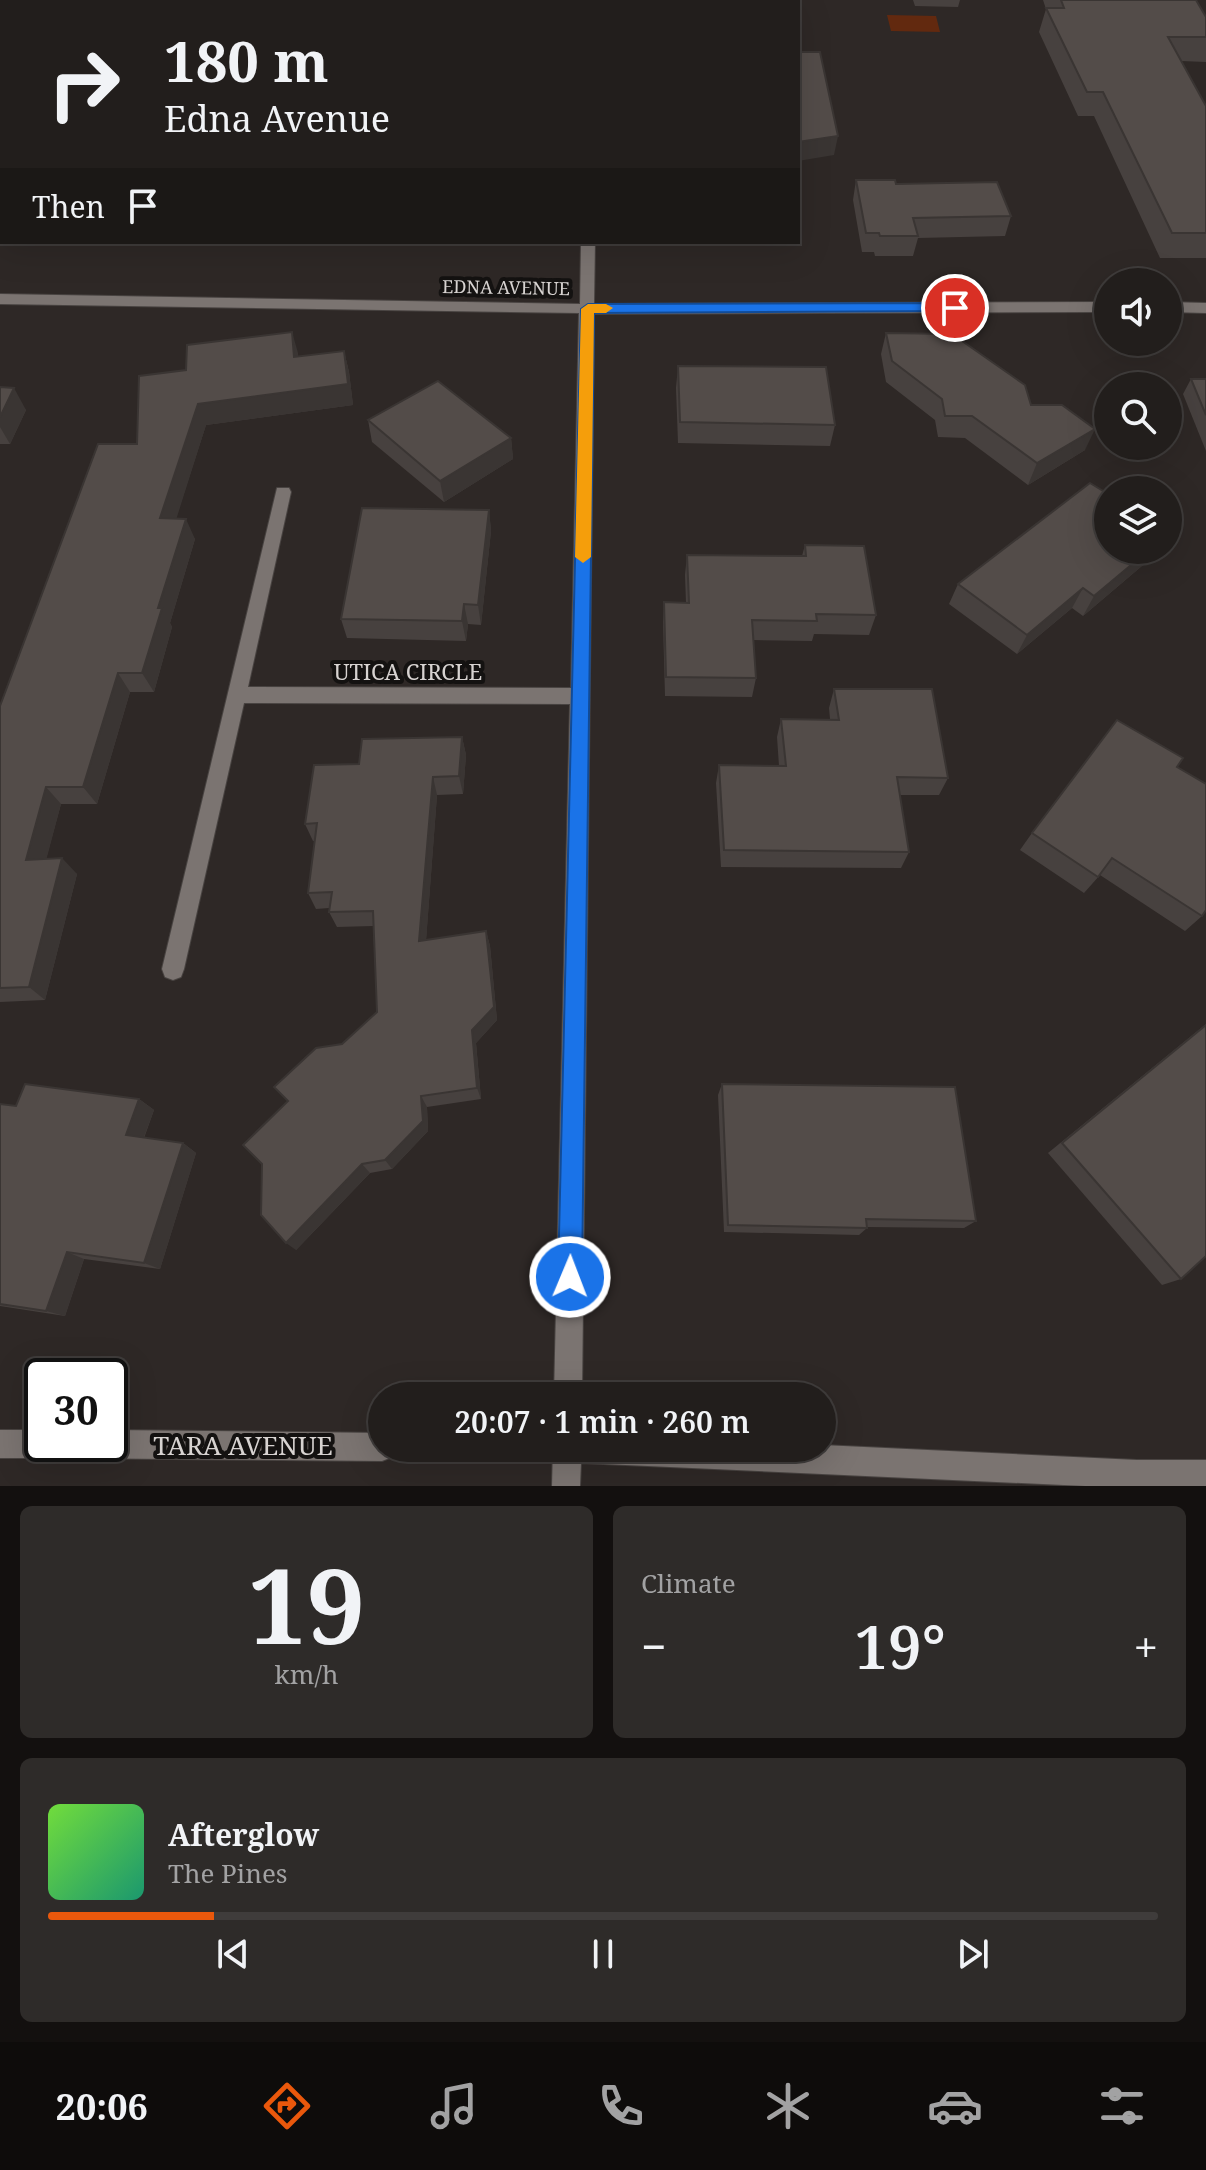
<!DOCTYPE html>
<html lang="en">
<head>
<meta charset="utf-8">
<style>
  :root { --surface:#221e1c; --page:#2e2b29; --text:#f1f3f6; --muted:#a2a2a3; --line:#3f3c3b; --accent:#ea580c }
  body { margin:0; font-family:"Noto Serif",serif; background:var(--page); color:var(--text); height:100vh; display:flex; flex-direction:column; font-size:30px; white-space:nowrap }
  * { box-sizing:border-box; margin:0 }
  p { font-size:26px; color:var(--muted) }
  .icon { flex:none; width:44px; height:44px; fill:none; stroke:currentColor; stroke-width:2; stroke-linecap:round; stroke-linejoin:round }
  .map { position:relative; height:1486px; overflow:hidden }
  .details { display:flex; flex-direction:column; gap:20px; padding:20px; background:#13100f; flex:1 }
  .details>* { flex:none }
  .guide { position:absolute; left:0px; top:0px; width:800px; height:244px; box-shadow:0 8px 32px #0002,0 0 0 2px var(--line); background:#221e1c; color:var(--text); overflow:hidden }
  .buttons { position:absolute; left:1094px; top:268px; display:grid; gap:16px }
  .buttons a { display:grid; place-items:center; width:88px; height:88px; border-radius:50%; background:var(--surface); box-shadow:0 8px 32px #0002,0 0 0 2px var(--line); font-size:40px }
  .speed { position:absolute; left:24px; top:1358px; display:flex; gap:16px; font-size:40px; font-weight:700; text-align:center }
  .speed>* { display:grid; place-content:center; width:104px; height:104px; border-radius:50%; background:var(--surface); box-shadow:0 8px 32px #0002,0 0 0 2px var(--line); line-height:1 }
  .speed .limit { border:4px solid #111; border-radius:12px; background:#fff; color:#111 }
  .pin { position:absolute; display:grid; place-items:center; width:68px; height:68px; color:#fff; margin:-34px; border:4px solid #fff; border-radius:50%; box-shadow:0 2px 8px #0007 }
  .me { position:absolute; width:88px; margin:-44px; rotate:1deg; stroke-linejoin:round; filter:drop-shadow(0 0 6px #0008) }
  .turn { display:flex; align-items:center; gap:28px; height:168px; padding:0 32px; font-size:36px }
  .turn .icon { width:104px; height:104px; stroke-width:2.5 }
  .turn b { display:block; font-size:56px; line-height:68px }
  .then { display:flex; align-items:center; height:76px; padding:0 32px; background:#0003; gap:16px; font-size:30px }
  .big { font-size:60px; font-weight:600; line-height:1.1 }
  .details .widget { flex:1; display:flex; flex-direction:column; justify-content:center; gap:12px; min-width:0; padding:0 28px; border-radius:12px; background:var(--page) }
  .details .dial { align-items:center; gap:0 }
  .dial b { font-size:104px; line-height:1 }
  .song { display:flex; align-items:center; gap:24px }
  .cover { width:96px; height:96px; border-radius:12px; background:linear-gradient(135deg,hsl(100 70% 55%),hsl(160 70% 35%)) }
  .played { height:8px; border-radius:4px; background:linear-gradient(90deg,var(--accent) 15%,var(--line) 15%) }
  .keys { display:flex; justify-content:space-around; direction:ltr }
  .heat { display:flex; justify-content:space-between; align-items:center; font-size:44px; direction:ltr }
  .details .tiles { flex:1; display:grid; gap:20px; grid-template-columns:1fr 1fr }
  .widget:last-child { grid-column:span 2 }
  .trip { position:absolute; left:368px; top:1382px; width:468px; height:80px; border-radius:40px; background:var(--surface); box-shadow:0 8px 32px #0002,0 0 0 2px var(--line); font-weight:600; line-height:80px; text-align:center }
  .tabs { display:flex; height:128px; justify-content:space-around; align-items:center; background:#0e0c0b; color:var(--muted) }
  .tabs .icon { width:56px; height:56px }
  .tabs .selected { color:var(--accent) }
  .tabs b { font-size:36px; color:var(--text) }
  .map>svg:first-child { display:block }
  .green { fill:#62290f }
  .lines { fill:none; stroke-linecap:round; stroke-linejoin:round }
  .minor-casing { stroke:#484341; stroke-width:2 }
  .minor { fill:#7b7471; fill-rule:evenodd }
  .wall { fill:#47413f }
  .shaded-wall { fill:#3a3533 }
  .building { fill:#534c49; stroke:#3a3533; stroke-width:2 }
  .route { fill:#1a73e8; stroke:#114b97; stroke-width:2 }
  .slow { fill:#f59e0b }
  .labels { text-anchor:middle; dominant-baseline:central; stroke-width:8; stroke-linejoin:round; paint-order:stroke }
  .far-street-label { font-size:18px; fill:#d7d3d1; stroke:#141211 }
  .street-label { font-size:22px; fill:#d7d3d1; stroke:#141211 }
  .near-street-label { font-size:26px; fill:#d7d3d1; stroke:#141211 }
</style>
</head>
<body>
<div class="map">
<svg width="1206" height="1486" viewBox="0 0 1206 1486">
  <rect width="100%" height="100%" fill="#2e2826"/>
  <!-- green -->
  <path class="green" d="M887,15L936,16L940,32L891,31Z"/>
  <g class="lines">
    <defs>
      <g id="minor">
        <rect x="584" y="0" width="12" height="2"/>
        <path d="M581,242H595L594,304L1108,302V312L594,314L582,1396H554L570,704L244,703L184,969L181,977L173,980L165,977L162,969L277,488H289L291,492L248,687L571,688L579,313L0,304V294L580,304Z"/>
        <path d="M1168,302L1206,303V313L1168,312Z"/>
        <path d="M0,1430H42V1444H110V1430L382,1433V1448H396L392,1457L382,1461L56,1458L49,1455L42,1458H0Z"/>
        <path d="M822,1445L1137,1460H1206V1486H1085L581,1463L580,1486H552L553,1448H822Z"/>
      </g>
    </defs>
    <!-- minor casing -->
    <use href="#minor" class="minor-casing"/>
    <!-- minor -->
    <use href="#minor" class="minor"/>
  </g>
  <!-- wall -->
  <g class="wall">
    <path d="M0,0L2,2V41H0Z"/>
    <path d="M913,0H960L958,7L915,6Z"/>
    <path d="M1043,0H1196L1206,17V62L1181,61L1206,106V258H1160L1094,116H1078L1039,32L1046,9Z"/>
    <path d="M856,180L896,184L1011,216L1005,236L918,238L913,256H875L874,252H862L853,200Z"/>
    <path d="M886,333L1031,405L1085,450L1028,485L965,438L938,437L935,420L886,382L881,354Z"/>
    <path d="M344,351L349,372L353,405L206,425L176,518L195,539L170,623L172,627L154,692H130L97,804H61L46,859L77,874L45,1000L0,1002V706L137,444L186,370L298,353V357Z"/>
    <path d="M678,366L835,425L830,446L678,443L676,388Z"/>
    <path d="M1191,379H1206V451L1183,394Z"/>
    <path d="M0,387L26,410L10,444H0Z"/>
    <path d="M368,420L511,438L513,459L444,502L372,442Z"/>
    <path d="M489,510L491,531L481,625L468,624L466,641L347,638L341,619Z"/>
    <path d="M805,545L876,615L869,635L814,634L812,641L753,640L756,678L752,697L665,696L663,622L664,602L686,603L685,575L687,555L802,556Z"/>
    <path d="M1156,554L1083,616L1072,608L1017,654L949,604L958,584Z"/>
    <path d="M834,689L948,778L939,795H900L909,852L901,868L721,867L716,783L719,765L779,766L777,737L781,719H830L829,708Z"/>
    <path d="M462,737L466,755L463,794L437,795L426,940L486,931L490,946L497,1020L476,1043L481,1099L427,1107L428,1131L392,1169L370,1173L296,1250L288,1101L342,1044L377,1012L373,926L337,927L329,912V908L316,909L308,893L315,841H313L305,824L359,764Z"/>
    <path d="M1177,767L1202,916L1185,931L1100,875L1084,893L1020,850L1032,833Z"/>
    <path d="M1206,1024V1256L1181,1279L1162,1285L1048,1153Z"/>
    <path d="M722,1084L976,1221L964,1228L867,1227V1228L859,1235L724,1232L718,1095Z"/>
    <path d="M139,1099L154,1110L144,1138L183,1143L196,1153L160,1269L84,1259L65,1316L0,1306V1104L16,1106Z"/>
  </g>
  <!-- shaded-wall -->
  <g class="shaded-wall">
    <path d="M30,0H44L43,2H29Z"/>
    <path d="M838,136L834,155L798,161V142Z"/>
    <path d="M292,332L298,353L300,379L294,357Z"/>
    <path d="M344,351L349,372L353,405L206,425L170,539L160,518L198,404Z"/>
    <path d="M14,388L26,410L10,444L0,427V417Z"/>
    <path d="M1095,429L1085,450L1028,485L1037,463Z"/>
    <path d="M511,438L513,459L444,502L440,481Z"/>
    <path d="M489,510L491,531L481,625L478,605Z"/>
    <path d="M186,519L195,539L170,623L172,627L154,692L142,673L158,608Z"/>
    <path d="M1149,550H1159L1156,554L1083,616L1094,596Z"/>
    <path d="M1083,588L1072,608L1017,654L1027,635Z"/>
    <path d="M464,604L468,624L466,641L462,621Z"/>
    <path d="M118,673L130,692L97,804L83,787Z"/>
    <path d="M462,737L466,755L463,794L459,776Z"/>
    <path d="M433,777L437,795L425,955L419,941Z"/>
    <path d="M46,787L61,804L42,876L26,860Z"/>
    <path d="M62,858L77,874L45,1000L29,987Z"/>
    <path d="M486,931L490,946L497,1020L476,1043L481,1099L477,1088L472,1030Z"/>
    <path d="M421,1096L427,1107L428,1131L392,1169L385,1160Z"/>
    <path d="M139,1099L154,1110L141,1145L126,1135Z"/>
    <path d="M183,1143L196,1153L160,1269L144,1263Z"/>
    <path d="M362,1164L370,1173L296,1250L286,1243Z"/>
    <path d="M67,1252L84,1259L65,1316L46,1311Z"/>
  </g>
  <!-- building -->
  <g class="building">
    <path d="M0,0H30L29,2H2V26H0Z"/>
    <path d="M182,0H324V2H181Z"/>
    <rect x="427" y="0" width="75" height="2"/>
    <rect x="726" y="0" width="49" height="2"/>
    <path d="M1061,0H1196L1206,17V37H1168L1206,106V233H1172L1103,92H1087L1046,8H1064Z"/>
    <path d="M798,52H820L838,136L798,142Z"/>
    <path d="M856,180H895L896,184L997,182L1011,216L913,218L918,236H880L879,233H866Z"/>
    <path d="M292,332L294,357L344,351L348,384L198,404L160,518L186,519L158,608H162L142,673H118L83,787H46L26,860L62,858L29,987L0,988V706L98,444H137L139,376L186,370L187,345Z"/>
    <path d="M886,333L952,334L1025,385L1031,405H1062L1095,429L1037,463L972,416H945L942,399L892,361Z"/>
    <path d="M678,366L826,367L835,425L680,422Z"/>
    <path d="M1191,379H1206V415Z"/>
    <path d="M438,381L511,438L440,481L368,420Z"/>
    <path d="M0,387L14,388L0,417Z"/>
    <path d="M1090,483L1108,494V550H1149L1094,596L1083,588L1027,635L958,584Z"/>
    <path d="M362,508L489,510L478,605L464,604L462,621L341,619Z"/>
    <path d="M805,545L864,546L876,615L816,614L817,621L752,620L756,678L666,677L664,602L689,603L687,555L806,556Z"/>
    <path d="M834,689H932L948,778L897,777L909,852L724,850L719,765L786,766L781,719L839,720Z"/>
    <path d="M1117,720L1183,758L1177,767L1206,784V910L1202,916L1112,858L1098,877L1032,833Z"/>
    <path d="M462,737L459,776L433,777L419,941L486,931L494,1007L472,1030L477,1088L421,1096L423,1121L385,1160L362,1164L286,1243L261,1215L262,1164L243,1145L288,1101L274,1087L316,1048L342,1044L377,1012L373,911L329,912L332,892L308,893L317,823L305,824L314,765L359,764L362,739Z"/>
    <path d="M1206,1025V1256L1181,1279L1062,1143Z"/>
    <path d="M25,1084L139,1099L126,1135L183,1143L144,1263L67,1252L46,1311L0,1304V1104L16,1106Z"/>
    <path d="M722,1084L955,1087L976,1221L866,1219L867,1228L728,1225Z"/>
  </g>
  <!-- route -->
  <path class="route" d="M955,303L962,308L960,311L594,313L582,1277L579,1285L570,1289L562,1285L558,1277L581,309L588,304Z"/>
  <!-- slow -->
  <path class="slow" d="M588,304H606L613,308L606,313H594L591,557L583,563L575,557L581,309Z"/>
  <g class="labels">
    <!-- far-street labels -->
    <g class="far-street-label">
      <text transform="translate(506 287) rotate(1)">EDNA AVENUE</text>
    </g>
    <!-- street labels -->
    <g class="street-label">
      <text x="408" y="671">UTICA CIRCLE</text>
    </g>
    <!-- near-street labels -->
    <g class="near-street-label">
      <text x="243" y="1445">TARA AVENUE</text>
    </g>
  </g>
</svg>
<div class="buttons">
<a><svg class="icon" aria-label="sound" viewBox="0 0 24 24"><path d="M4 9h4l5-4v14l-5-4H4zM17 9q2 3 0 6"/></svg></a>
<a><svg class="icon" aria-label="search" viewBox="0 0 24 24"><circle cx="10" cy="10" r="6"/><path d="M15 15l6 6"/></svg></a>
<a><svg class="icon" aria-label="layers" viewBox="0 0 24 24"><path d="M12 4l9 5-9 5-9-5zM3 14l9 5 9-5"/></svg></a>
</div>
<div class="speed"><div class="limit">30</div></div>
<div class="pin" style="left:955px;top:308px;background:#d93025"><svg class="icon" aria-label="arrive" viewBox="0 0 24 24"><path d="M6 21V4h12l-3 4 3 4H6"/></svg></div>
<svg class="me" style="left:570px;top:1277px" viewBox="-20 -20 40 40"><circle r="17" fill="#1a73e8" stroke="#fff" stroke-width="3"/><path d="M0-11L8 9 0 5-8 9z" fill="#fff"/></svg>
<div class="trip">20:07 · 1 min · 260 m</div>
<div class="guide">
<div class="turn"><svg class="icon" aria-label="right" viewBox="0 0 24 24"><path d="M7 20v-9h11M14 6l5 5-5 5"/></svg><div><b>180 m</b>Edna Avenue</div></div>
<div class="then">Then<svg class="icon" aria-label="arrive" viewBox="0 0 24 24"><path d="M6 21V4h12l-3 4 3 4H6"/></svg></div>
</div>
</div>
<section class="details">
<div class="tiles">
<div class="widget dial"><b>19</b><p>km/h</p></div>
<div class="widget"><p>Climate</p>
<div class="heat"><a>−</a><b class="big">19°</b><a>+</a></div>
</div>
<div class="widget">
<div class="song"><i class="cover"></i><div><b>Afterglow</b><p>The Pines</p></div></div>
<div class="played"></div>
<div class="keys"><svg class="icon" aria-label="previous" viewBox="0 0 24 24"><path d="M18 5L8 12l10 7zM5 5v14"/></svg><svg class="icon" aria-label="pause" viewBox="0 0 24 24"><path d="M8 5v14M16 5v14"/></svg><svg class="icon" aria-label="next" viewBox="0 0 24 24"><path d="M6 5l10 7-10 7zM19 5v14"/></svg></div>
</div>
</div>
</section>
<nav class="tabs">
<b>20:06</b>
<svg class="icon selected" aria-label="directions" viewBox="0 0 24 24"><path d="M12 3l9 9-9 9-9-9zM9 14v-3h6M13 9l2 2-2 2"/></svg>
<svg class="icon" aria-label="music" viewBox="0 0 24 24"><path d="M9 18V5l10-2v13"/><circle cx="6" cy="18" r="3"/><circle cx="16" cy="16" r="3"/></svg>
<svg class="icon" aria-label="phone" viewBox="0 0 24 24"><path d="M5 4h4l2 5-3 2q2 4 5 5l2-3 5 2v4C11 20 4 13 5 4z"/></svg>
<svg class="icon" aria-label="climate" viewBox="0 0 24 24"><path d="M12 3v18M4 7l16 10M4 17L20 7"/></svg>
<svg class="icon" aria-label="car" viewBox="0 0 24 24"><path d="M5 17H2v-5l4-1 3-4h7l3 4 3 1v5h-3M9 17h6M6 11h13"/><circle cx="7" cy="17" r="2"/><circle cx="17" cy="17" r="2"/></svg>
<svg class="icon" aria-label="filters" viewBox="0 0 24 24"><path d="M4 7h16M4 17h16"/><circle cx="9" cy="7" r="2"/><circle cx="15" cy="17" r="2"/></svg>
</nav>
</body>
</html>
